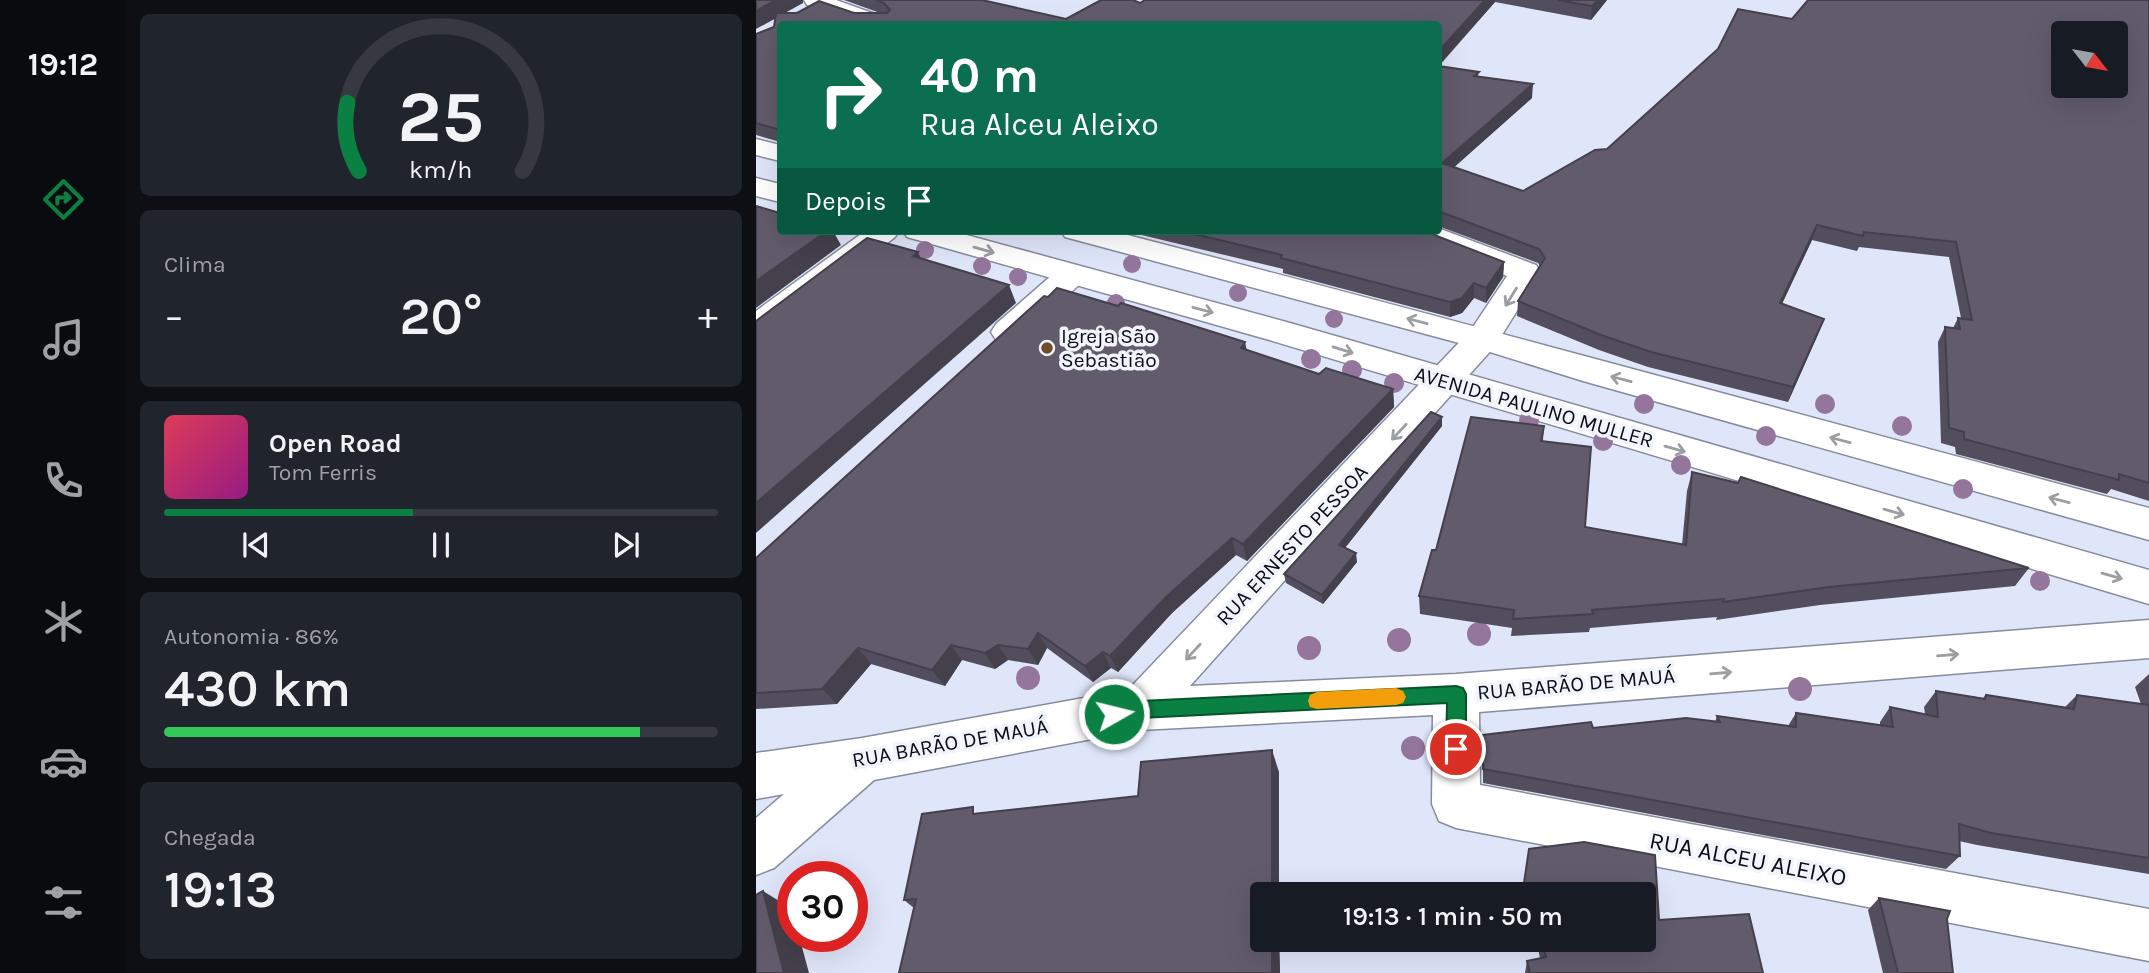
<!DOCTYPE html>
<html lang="pt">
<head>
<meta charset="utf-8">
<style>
  :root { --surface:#171b24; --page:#20242c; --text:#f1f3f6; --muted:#9ea1a6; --line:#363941; --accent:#0b8043 }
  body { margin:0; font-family:Karla,sans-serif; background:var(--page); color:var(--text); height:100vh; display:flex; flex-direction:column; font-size:26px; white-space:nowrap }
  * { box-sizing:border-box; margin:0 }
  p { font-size:23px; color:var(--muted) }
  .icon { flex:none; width:38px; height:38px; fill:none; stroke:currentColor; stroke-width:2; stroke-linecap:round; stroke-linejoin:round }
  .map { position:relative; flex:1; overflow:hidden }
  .drawer { display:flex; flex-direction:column; gap:14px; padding:14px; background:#0d0f14; width:630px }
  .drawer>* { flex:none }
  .hud { position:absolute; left:21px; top:21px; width:665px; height:214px; border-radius:7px; box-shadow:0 7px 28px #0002; background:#0b6e4f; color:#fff; overflow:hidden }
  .needle { width:46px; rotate:121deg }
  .tools { position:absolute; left:1295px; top:21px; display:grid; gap:14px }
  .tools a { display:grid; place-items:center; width:77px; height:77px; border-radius:7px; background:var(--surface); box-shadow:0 7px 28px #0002; font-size:35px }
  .speed { position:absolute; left:21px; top:861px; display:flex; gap:14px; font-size:35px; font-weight:700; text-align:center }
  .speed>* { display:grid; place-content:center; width:91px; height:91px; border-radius:50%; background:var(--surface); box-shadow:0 7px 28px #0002; line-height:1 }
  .speed .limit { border:10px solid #d22; background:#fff; color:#111 }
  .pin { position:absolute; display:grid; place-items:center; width:60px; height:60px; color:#fff; margin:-30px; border:4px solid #fff; border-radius:50%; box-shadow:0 2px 7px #0007 }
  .me { position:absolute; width:77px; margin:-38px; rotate:82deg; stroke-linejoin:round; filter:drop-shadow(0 0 5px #0008) }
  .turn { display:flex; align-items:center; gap:24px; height:147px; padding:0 28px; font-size:32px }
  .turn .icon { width:91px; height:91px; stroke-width:2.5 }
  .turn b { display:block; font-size:49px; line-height:60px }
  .then { display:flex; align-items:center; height:66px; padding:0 28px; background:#0003; gap:14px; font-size:26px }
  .big { font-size:52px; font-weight:600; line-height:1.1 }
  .drawer .tile { flex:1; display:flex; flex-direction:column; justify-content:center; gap:10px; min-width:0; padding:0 24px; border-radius:10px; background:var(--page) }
  .drawer .dial { align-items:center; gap:0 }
  .dial svg { height:182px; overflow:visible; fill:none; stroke:var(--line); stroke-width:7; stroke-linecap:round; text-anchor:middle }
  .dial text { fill:var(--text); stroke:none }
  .song { display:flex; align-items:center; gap:21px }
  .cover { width:84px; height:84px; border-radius:10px; background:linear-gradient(135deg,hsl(350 70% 55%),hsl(310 70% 35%)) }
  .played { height:7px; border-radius:4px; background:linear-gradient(90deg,var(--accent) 45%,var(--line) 45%) }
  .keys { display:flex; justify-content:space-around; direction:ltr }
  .heat { display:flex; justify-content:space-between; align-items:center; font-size:38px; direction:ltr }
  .charge { height:10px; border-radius:5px; background:linear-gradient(90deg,#34c759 86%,var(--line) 0) }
  .trip { position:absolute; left:494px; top:882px; width:406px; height:70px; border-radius:7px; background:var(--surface); box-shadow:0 7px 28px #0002; font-weight:600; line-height:70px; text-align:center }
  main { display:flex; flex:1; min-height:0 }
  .tabs { display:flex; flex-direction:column; width:126px; justify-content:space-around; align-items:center; background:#090b0e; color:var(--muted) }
  .tabs .icon { width:49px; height:49px }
  .tabs .on { color:var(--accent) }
  .tabs b { font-size:32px; color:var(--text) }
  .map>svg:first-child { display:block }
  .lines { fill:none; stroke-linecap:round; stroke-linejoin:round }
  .minor-casing { stroke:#868c9e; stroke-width:3 }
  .secondary-casing { stroke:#868c9e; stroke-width:3 }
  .minor { fill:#fff; fill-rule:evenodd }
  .secondary { fill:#fff; fill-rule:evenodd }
  .tree { fill:#94769c }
  .wall { fill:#534e5d }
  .shaded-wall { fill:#44404c }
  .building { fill:#615b6c; stroke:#44404c; stroke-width:2; fill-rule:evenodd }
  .oneway { stroke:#9d9ea1 }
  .route { fill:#0b8043; stroke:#07532c; stroke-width:2 }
  .slow { fill:#f59e0b }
  .poi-dot { fill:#724c29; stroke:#f1f4fc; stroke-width:2.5 }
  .labels { text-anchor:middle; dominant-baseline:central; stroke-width:7; stroke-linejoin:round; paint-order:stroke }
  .poi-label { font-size:21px; fill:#0b0d14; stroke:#f1f4fc; text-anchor:start }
  .street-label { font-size:21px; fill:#0b0d14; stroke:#f1f4fc }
  .near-street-label { font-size:24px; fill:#0b0d14; stroke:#f1f4fc }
</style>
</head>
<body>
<main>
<nav class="tabs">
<b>19:12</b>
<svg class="icon on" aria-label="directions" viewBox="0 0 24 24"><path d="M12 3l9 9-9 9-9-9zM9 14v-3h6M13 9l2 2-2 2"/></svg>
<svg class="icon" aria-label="music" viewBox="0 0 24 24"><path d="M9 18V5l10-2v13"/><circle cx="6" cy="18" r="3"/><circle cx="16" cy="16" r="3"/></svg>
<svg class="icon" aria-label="phone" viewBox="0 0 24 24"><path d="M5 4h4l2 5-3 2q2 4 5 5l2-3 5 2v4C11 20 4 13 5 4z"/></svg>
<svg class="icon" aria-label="climate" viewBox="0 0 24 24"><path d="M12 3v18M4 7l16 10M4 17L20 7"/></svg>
<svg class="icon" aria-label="car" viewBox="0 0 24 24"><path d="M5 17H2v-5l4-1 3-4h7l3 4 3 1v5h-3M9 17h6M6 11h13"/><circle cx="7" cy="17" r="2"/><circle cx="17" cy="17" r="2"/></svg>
<svg class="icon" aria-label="filters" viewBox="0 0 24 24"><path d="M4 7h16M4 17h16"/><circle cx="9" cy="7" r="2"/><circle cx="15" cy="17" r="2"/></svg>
</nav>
<section class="drawer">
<div class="tile dial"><svg viewBox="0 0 100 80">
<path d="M14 69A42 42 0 1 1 86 69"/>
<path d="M14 69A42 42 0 0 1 9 39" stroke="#0b8043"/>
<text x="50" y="56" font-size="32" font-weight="700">25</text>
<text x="50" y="72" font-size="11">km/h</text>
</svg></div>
<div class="tile"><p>Clima</p>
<div class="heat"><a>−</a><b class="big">20°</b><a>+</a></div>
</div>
<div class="tile">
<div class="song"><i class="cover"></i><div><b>Open Road</b><p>Tom Ferris</p></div></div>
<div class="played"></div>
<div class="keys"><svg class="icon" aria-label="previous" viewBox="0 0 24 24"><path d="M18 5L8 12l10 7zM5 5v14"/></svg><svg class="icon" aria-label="pause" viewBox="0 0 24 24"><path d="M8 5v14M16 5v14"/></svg><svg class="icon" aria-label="next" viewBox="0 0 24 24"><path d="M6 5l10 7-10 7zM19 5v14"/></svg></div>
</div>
<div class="tile"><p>Autonomia · 86%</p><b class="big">430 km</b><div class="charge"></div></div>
<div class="tile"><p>Chegada</p><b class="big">19:13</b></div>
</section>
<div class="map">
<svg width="1393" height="973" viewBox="0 0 1393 973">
  <rect width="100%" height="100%" fill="#e0e6fa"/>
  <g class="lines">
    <defs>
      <g id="minor">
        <path d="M48,0H80L133,19L137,24H104L51,5Z"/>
        <path d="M682,228L780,265L785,272L739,346L434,686L700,674L1393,620V658L723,712L724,785L1393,909V961L700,828L683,821L676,804L677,715L384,730L118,780L18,868L0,875V818L28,794L0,799V753L106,738L372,690L715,330L751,276L653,237L649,231H682Z"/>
        <path d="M109,231H143L139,237L12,336L0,339V311Z"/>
        <path d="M315,265L326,268L331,275L326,282L264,340L252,343L240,340L235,332L240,324L304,268Z"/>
      </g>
      <g id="secondary">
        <path d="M0,139L24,145V161L0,155Z"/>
        <path d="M0,178L24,184V202L0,196Z"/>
        <path d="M147,231H196L534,323L1393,570V604L510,339L151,237Z"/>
        <path d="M305,231H356C702,320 1047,416 1393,508V540L827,381L718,347L309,237Z"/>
      </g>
    </defs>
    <!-- minor casing -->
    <use href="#minor" class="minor-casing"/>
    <!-- secondary casing -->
    <use href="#secondary" class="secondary-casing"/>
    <!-- minor -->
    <use href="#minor" class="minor"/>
    <!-- secondary -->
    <use href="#secondary" class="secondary"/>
  </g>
  <!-- trees -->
  <g class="tree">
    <circle cx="169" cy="250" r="9"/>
    <circle cx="376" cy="264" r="9"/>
    <circle cx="226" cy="266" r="9"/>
    <circle cx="262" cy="277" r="9"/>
    <circle cx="482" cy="293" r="9"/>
    <circle cx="360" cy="303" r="9"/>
    <circle cx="578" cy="319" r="9"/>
    <circle cx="555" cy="359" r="10"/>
    <circle cx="596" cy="370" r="10"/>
    <circle cx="638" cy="383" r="10"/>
    <circle cx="888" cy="404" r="10"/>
    <circle cx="1069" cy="404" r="10"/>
    <circle cx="773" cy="420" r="10"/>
    <circle cx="1146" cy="426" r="10"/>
    <circle cx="1010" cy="436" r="10"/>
    <circle cx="847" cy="441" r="10"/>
    <circle cx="925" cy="465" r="10"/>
    <circle cx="1207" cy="489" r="10"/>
    <circle cx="1284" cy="581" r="10"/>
    <circle cx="723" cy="634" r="12"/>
    <circle cx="643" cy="640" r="12"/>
    <circle cx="553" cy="648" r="12"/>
    <circle cx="272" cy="678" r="12"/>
    <circle cx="1044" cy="689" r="12"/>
    <circle cx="657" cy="748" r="12"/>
  </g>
  <!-- wall -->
  <g class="wall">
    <path d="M88,0H226L310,19L384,3L389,0H851L835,20L739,2L683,66L723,72L722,76L776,98L698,167L767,191L851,149L1036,19L1393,0V501L1355,489L1351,494L1200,454L1199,447L1185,443L1182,342L1189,327L1197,328L1202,318H1205L1193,257L1103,247L1101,251L1056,240L1026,304L1062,334L1032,402L892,367L843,350L761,316L762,301L784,266L782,263L682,226V24H24V142L0,135V34L18,27L19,18L0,29L47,3L29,13H124Z"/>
    <path d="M369,231H668L748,262L747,277L730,303L718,298L706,313L694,317L527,273V269Z"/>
    <path d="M491,350L563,374L637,389L638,407L491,561L480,555L416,613L362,672L355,668L337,682L291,648L282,665L252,660L239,669L206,660L189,686L115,664L81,704L0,709V558Z"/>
    <path d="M686,417V426L589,548L601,562L567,604L530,583L528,574Z"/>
    <path d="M788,426L787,441L829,527L926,545L931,491L936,472L1273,568L1259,586L1064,605L960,620L961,617L834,628L833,632L755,636L756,628L664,614L663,596Z"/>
    <path d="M1393,674V874L1221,845L1203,841L1204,856L1190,869L727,783V735L959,722L961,716L1032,726L1040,713L1124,725V722L1134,707L1169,714L1168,707L1180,691L1227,698L1230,695L1309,707L1321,695L1385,704L1379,687Z"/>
    <path d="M523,772L506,940H523L524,973L158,908L148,900L223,813L382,796Z"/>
    <path d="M828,842L899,855L903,920L993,914L1007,973H769L771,961L784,958L780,940H887V894H766L773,849Z"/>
    <path d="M1123,898L1191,919L1197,973H1127L1112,910Z"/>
  </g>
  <!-- shaded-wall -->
  <g class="shaded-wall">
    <path d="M20,0H47V3L0,29V11Z"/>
    <path d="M729,0H739V2L682,66V52Z"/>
    <path d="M842,0H851L835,20L836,6Z"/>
    <path d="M777,84L776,98L686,178V163Z"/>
    <path d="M1061,225L1056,240L1019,318L1024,303Z"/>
    <path d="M71,231H77L85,245L0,308V281Z"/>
    <path d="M162,252L170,270L157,256Z"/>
    <path d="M748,262L747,277L730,303V288Z"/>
    <path d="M718,283V298L706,313L694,317V302Z"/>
    <path d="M253,285L260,303L0,533V503Z"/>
    <path d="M1068,319L1062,334L1032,402L1037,387Z"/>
    <path d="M489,342L493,360L485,348Z"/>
    <path d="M637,389L638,407L491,561L487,544Z"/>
    <path d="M686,417V426L584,554L583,545Z"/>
    <path d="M476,538L480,555L416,613L362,672L354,656L410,597Z"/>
    <path d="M600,553L601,562L567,604L566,595Z"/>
    <path d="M282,633L291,648L282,665L272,649Z"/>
    <path d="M195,645L206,660L189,686L176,670Z"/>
    <path d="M242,645L252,660L239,669L229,653Z"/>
    <path d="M102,648L115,664L81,704L66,689Z"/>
    <path d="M347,652L355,668L337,682L329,666Z"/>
    <path d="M516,750L523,772V894H516Z"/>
    <path d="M7,891L36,909L37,914V936H43L53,973H28Z"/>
    <path d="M516,940H523L524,973H516Z"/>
  </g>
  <!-- building -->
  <g class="building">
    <path d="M0,0H20L0,11Z"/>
    <path d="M120,0H226L310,19L345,0H377L384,3L389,0H729L682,52V24H24V130L0,123V34L18,27L20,13H41L63,1L98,13H131L134,10L128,3Z"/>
    <path d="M802,0H842L836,6Z"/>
    <path d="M1052,0H1393V483L1363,474V480L1208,439V432L1193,428L1189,327L1204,329L1202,318L1216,320L1200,242L1108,232L1107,236L1061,225L1024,303L1068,319L1037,387L895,352L845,335L762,301L789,258L783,249L682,211V66L723,72L718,76L777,84L686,163L767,191L839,150L851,149L962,49L982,9L1036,19ZM1307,33H1360V86H1307Z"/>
    <path d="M0,206L24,213V231H71L0,281Z"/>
    <path d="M426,231H668L748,262L730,288L718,283L706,298L694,302L525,258L526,255Z"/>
    <path d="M111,238L162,252L157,256L253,285L0,503V321Z"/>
    <path d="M301,288L362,306L365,303L489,342L485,348L563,374L570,368L637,389L487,544L476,538L410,597L354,656L347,652L329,666L282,633L272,649L242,645L229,653L195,645L176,670L102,648L66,689L0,693V558L288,296L292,297Z"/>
    <path d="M675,412L686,417L583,545L600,553L566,595L528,574Z"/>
    <path d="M715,417L788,426L785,441L835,447L829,527L930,545L936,472L982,483L985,477L1273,568L1073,587L967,602L968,599L836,610L837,614L757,619L758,610L663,596L676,550H680Z"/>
    <path d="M1180,691L1229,699L1230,695L1318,709L1321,695L1393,705V858L1235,833L1203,824L1204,856L727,769V735L835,722L837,728L930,718L964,722L961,716L1040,727V713L1137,727L1134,707L1182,717Z"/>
    <path d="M516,750V894H506V940H516V973H143L160,899L148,900L166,814L217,807V814L382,796L385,762Z"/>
    <path d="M828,842L899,855L903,920L993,914L1007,973H774L771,961L790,957L785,940H887V894H771L767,890L773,849Z"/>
    <path d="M7,891L28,973H0V895Z"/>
    <path d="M1123,898L1194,911L1191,919L1197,973H1142Z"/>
  </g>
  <!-- one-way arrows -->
  <defs><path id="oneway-shaft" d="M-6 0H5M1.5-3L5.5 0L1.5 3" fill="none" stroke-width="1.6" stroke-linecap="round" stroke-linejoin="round" transform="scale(1.75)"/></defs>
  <g class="oneway">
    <use href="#oneway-shaft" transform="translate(228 250) rotate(16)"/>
    <use href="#oneway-shaft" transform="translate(755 297) rotate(122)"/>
    <use href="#oneway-shaft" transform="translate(447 310) rotate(15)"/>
    <use href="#oneway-shaft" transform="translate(661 321) rotate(-165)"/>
    <use href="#oneway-shaft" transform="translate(587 350) rotate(17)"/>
    <use href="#oneway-shaft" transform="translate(865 379) rotate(-165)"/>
    <use href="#oneway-shaft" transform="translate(643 432) rotate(133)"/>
    <use href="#oneway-shaft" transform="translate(1084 440) rotate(-165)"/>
    <use href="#oneway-shaft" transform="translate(919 449) rotate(16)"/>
    <use href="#oneway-shaft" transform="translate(1303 500) rotate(-165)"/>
    <use href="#oneway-shaft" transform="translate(1138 512) rotate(16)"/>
    <use href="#oneway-shaft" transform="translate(1356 576) rotate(16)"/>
    <use href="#oneway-shaft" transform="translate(437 652) rotate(133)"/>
    <use href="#oneway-shaft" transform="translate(1192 655) rotate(-5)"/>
    <use href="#oneway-shaft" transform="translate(965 673) rotate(-5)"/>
  </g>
  <!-- route -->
  <path class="route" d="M700,686L707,688L710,694V749L707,755L700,758L693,755L690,749L691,703L384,718L358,722L352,720L349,714L352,708L384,701Z"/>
  <!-- slow -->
  <path class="slow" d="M640,688L647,691L650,697L647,703L640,705L561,709L554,707L552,701L554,695L561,692Z"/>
  <!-- markers -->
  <circle class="poi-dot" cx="291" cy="348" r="7"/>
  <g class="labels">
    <!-- poi labels -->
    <g class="poi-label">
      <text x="305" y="336">Igreja São<tspan x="305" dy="24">Sebastião</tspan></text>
    </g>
    <!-- street labels -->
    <g class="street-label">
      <text transform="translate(778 407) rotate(16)">AVENIDA PAULINO MULLER</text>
      <text transform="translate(536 545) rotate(-47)">RUA ERNESTO PESSOA</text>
      <text transform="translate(820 684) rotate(-5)">RUA BARÃO DE MAUÁ</text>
      <text transform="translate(194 743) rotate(-10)">RUA BARÃO DE MAUÁ</text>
    </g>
    <!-- near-street labels -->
    <g class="near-street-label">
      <text transform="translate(992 859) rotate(11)">RUA ALCEU ALEIXO</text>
    </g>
  </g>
</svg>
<div class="tools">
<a><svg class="needle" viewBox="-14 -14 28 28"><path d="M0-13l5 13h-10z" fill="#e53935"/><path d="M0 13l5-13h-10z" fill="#9ea1a6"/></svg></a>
</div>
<div class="speed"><div class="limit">30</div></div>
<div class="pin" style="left:700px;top:749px;background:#d93025"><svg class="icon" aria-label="arrive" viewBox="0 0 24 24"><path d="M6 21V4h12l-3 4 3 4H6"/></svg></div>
<svg class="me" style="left:358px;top:714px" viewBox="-20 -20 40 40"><circle r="17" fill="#0b8043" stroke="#fff" stroke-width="3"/><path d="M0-11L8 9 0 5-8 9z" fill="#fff"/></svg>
<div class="trip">19:13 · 1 min · 50 m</div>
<div class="hud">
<div class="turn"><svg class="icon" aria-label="right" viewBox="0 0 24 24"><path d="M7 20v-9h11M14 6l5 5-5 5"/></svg><div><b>40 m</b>Rua Alceu Aleixo</div></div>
<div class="then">Depois<svg class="icon" aria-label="arrive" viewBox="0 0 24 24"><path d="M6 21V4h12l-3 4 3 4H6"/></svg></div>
</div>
</div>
</main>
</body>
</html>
